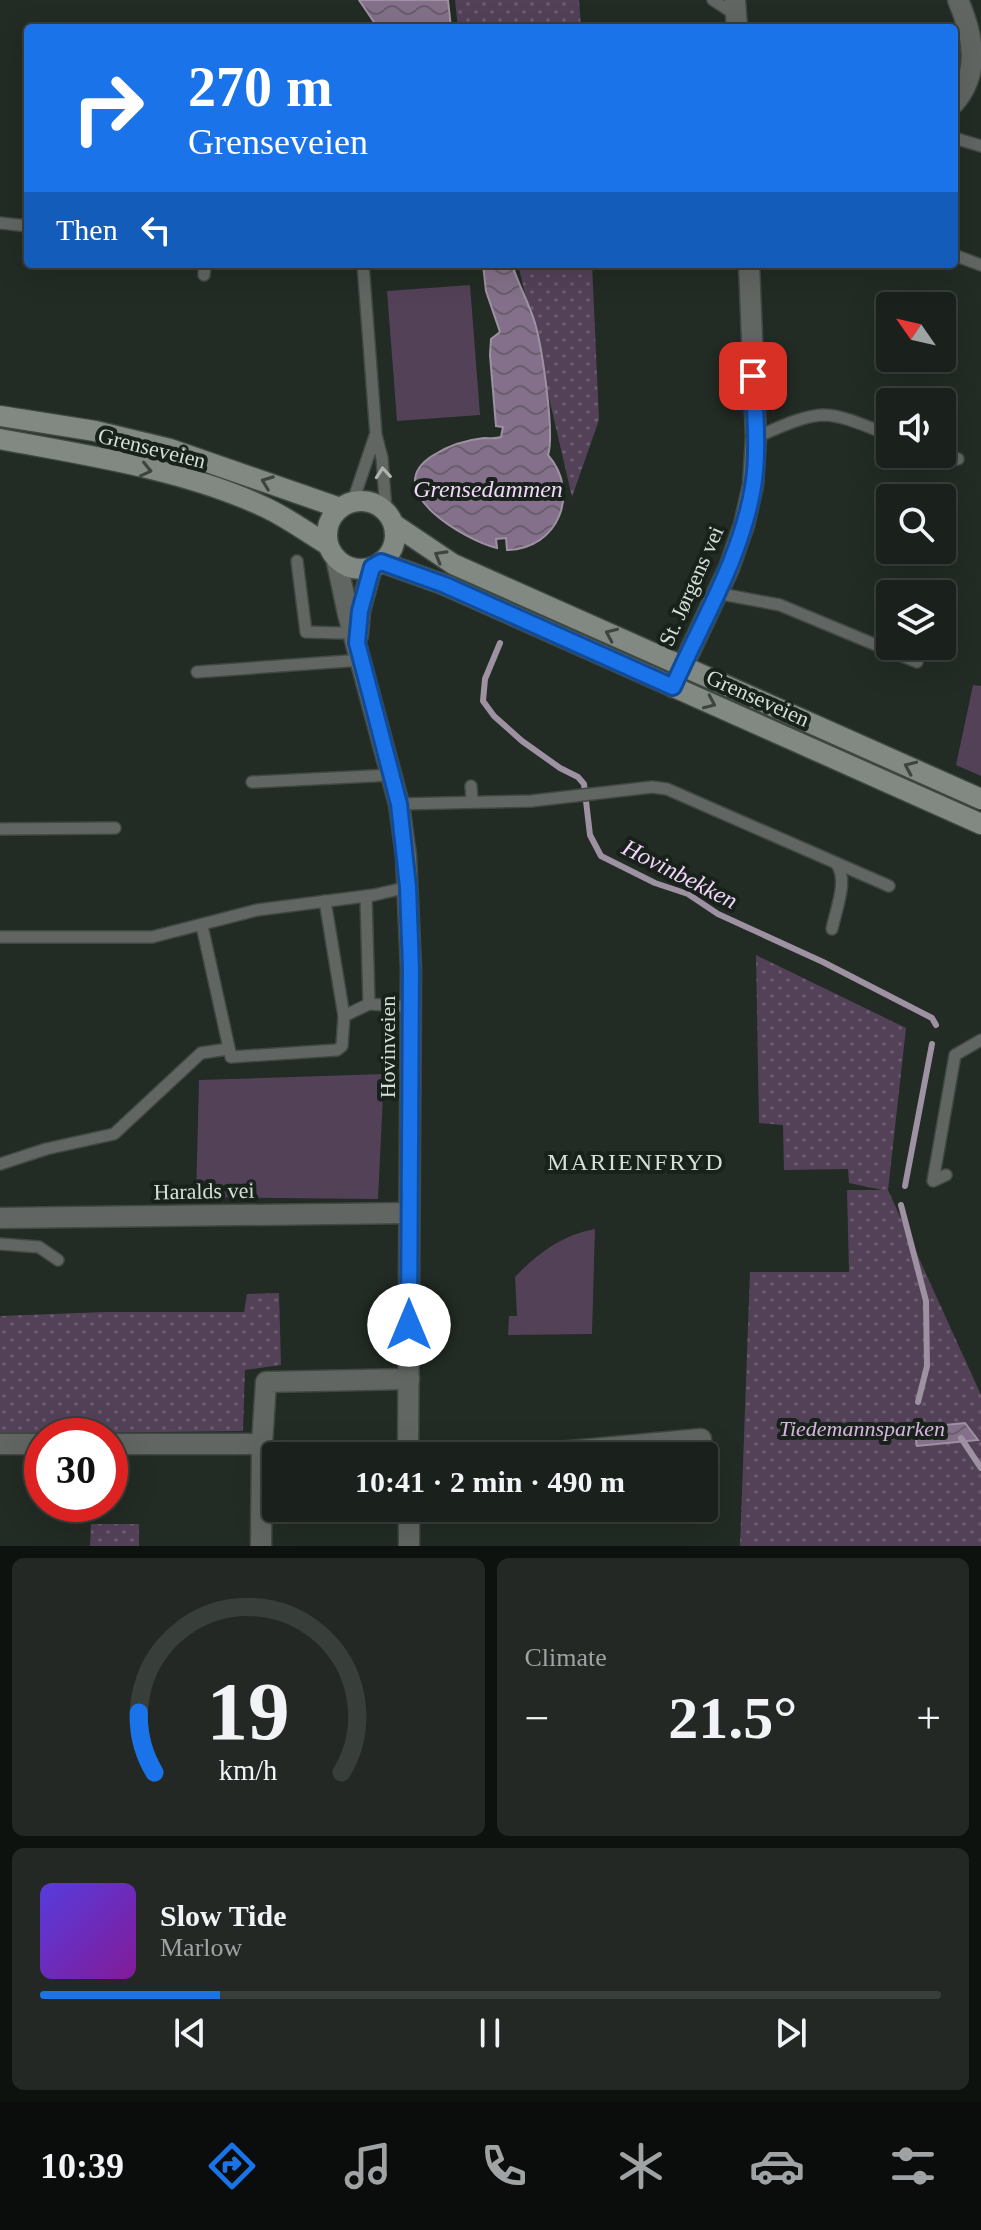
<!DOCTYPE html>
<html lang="en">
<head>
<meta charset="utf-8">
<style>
  :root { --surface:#1a201b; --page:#232824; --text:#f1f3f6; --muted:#9fa3a3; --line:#383e3a; --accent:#1a73e8 }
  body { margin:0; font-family:Georgia,serif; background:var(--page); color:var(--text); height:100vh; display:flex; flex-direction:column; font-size:30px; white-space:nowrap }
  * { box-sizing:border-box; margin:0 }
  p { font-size:26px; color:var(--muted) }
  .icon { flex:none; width:44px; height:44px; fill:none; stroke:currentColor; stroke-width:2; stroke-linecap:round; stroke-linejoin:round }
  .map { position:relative; height:1546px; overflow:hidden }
  .side { display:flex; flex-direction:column; gap:12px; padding:12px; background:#0e120f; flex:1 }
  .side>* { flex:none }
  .top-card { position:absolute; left:24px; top:24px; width:934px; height:244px; border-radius:8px; box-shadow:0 8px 32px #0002,0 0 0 2px var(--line); background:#1a73e8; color:#fff; overflow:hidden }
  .needle { width:52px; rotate:304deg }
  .buttons { position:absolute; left:876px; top:292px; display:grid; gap:16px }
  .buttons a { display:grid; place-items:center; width:80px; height:80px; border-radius:8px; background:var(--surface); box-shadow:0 8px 32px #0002,0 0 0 2px var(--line); font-size:40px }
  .speed { position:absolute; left:24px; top:1418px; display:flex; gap:16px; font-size:40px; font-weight:700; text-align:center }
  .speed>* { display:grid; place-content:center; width:104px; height:104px; border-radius:50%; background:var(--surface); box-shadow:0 8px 32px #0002,0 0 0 2px var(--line); line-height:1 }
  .speed .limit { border:12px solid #d22; background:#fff; color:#111 }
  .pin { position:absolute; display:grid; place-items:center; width:68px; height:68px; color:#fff; margin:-34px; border-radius:16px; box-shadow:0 4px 12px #0006 }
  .me { position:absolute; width:88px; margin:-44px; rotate:0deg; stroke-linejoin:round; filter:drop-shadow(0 0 6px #0008) }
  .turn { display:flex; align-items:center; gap:28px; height:168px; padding:0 32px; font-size:36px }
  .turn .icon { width:104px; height:104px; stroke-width:2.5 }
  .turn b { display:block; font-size:56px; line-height:68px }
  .then { display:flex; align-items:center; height:76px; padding:0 32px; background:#0003; gap:16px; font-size:30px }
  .big { font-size:60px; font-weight:700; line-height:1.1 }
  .side .tile { flex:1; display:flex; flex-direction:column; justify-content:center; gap:12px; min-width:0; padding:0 28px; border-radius:12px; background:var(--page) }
  .side .dial { align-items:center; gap:0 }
  .dial svg { height:208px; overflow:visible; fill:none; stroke:var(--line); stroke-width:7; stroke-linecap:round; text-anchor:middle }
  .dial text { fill:var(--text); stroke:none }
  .song { display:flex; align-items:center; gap:24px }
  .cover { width:96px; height:96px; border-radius:12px; background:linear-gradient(135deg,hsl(250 70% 55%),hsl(290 70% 35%)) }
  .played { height:8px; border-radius:4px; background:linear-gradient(90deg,var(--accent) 20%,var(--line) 20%) }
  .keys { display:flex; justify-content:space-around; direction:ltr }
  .heat { display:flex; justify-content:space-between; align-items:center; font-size:44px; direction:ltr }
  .side .tiles { flex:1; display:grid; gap:12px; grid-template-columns:1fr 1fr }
  .tile:last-child { grid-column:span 2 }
  .trip { position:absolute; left:262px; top:1442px; width:456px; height:80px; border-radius:8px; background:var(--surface); box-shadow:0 8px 32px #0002,0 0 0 2px var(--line); font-weight:700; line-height:80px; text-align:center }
  .tabs { display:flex; height:128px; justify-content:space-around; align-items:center; background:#0a0d0b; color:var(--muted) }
  .tabs .icon { width:56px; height:56px }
  .tabs .selected { color:var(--accent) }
  .tabs b { font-size:36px; color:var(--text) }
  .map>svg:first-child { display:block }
  .grass { fill:#534158 }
  .park { fill:url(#park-dots) }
  .water { fill:url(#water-waves); stroke:#9d91a2; stroke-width:2 }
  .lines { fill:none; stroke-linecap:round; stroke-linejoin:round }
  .stream { stroke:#9d91a2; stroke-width:6 }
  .service-casing { stroke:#3f4841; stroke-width:14 }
  .minor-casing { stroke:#3f4841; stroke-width:23 }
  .secondary-casing { stroke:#3f4841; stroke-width:23 }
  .service { stroke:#626663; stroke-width:11 }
  .minor { stroke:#626663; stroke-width:20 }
  .secondary { stroke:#828983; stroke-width:20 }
  .oneway { stroke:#3d453f }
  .oneway2 { stroke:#afb4b0 }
  .route-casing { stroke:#114b97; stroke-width:20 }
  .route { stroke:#1a73e8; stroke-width:14 }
  .labels { text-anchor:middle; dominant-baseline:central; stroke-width:8; stroke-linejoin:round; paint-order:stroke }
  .street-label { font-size:22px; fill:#d8ded9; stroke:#18211a }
  .park-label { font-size:22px; font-style:italic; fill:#d8b4e2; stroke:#18211a }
  .water-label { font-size:24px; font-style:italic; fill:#f3d6fc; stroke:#18211a }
  .neighbourhood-label { font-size:24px; letter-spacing:2px; fill:#d8ded9; stroke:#18211a }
</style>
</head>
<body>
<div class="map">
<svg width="981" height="1546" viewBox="0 0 981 1546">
  <defs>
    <pattern id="park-dots" width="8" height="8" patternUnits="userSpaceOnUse" patternTransform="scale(2)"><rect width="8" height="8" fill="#534158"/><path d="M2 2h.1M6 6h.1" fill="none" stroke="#6b5c6f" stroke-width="1.8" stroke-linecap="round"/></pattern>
    <pattern id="water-waves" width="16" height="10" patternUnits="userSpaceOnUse" patternTransform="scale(2)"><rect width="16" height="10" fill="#84708a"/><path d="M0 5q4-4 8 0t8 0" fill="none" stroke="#695e6d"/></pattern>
  </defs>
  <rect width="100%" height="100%" fill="#222b24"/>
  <!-- grass -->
  <g class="grass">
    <path d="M470,285L480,415L397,421L387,291Z"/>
    <path d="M973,685L981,686V776L956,765Z"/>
    <path d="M384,1074L378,1199L196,1197L199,1080Z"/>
    <path d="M595,1229L592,1334L508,1335L509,1316H517L515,1277C538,1253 562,1235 595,1229Z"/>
  </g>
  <!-- park -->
  <g class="park">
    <path d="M455,0H579L581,28H458Z"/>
    <path d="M518,264H592L599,420L572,497Z"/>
    <path d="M756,955L906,1028L888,1190L981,1395V1546H740L750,1272H849L847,1190H882L849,1183L848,1169L784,1170L783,1125L759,1123Z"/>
    <path d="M279,1293L281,1365L245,1370L243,1431L0,1434V1316L105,1312H244L247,1294Z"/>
    <path d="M91,1524H139V1546H90Z"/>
  </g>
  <!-- water -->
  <g class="water">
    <path d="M359,0H448L451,28H378Z"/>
    <path d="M483,264H512C518,284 529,303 535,323C542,348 555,433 548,455C581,493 558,549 507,550L506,538L496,539L497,548C467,541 378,491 432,456C447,446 465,440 484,438C490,438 496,439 501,437L503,427L496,426L490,355L491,339L500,332L486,291Z"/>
    <path d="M965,1423L978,1440L917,1446L914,1428Z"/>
  </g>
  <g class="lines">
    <!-- stream -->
    <g class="stream">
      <path d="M500,643L485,679L483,701L494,716L522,741L560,768L578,777L584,784L590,835L601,856L655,883L688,894L718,914L823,962L932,1018L936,1025"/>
      <path d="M905,1186L932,1044"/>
      <path d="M901,1205L926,1301L927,1366L918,1402"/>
      <path d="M961,1438L981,1468"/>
    </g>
    <defs>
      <g id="service">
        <path d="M713,0L736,15"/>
        <path d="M954,138L981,146"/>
        <path d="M0,223L28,226"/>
        <path d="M954,255L981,265"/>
        <path d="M363,264L376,435L382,458L386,511"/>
        <path d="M204,275L205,264"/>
        <path d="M756,437C776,429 801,416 823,415C845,415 869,428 890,435"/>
        <path d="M942,453L958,459"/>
        <path d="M353,501L375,436"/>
        <path d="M297,561L306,632L342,633"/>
        <path d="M716,593L780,605L917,662"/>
        <path d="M197,672L362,660"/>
        <path d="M252,782L392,775"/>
        <path d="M471,786L472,800"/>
        <path d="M399,804L531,801L652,787L667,789L889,886"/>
        <path d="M0,829L115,828"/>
        <path d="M366,896L369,1004L411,1007"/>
        <path d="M325,901L344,1016"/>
        <path d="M202,926L231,1057L337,1050L342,1046L344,1016L369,1004"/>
        <path d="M832,929C836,909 849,879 836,863"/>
        <path d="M0,937H152L257,910L374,895L408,887"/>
        <path d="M0,1164L46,1149L114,1134L201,1053L228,1049"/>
        <path d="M946,1175L933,1181L955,1055L981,1040"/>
        <path d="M0,1244L39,1247L58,1260"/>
      </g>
      <g id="minor">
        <path d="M735,0L737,28"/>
        <path d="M954,103C981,73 973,35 958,0"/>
        <path d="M336,558L348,614L399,804L406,856L411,969L408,1456"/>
        <path d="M358,635L360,611L372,567"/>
        <path d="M673,687L729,568L744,525L753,485L756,437L749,264"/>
        <path d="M0,1218L409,1213"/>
        <path d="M0,1444H42"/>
        <path d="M110,1444H262"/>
        <path d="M516,1456L701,1439"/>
        <path d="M409,1508V1546"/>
        <path d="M261,1546L262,1444L266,1382L409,1379"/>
      </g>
      <g id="secondary">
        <path d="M0,416L95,431L170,449L340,508"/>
        <path d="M0,439C85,455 181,469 260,505C284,515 306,532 328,545"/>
        <circle cx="361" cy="535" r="34"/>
        <path d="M395,525L453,564L981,799"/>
        <path d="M381,562L445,585L981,824"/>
      </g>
    </defs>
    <!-- service casing -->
    <use href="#service" class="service-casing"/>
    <!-- minor casing -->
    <use href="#minor" class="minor-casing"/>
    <!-- secondary casing -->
    <use href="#secondary" class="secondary-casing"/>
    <!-- service -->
    <use href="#service" class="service"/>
    <!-- minor -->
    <use href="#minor" class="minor"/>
    <!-- secondary -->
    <use href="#secondary" class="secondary"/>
  </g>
  <!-- one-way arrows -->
  <defs><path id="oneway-chevron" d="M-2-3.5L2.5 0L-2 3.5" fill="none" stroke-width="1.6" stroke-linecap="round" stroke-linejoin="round" transform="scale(2)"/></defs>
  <g class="oneway">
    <use href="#oneway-chevron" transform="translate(146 470) rotate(13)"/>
    <use href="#oneway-chevron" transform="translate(267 482) rotate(-159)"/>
    <use href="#oneway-chevron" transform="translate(440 556) rotate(-150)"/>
    <use href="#oneway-chevron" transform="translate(611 634) rotate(-156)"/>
    <use href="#oneway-chevron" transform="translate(710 703) rotate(24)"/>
    <use href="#oneway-chevron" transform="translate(910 767) rotate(-156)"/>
  </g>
  <use class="oneway2" href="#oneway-chevron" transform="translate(383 473) rotate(-95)"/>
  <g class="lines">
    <defs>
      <path id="route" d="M409,1325L411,969L408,887L399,804L357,643L360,611L372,567L381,562L445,585L673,687C702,621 741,558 753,487C759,451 755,412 753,376"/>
    </defs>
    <!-- route casing -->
    <use href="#route" class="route-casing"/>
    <!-- route -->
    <use href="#route" class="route"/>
  </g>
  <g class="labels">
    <!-- street labels -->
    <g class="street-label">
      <text transform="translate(152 448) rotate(14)">Grenseveien</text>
      <text transform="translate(691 586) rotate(-66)">St. Jørgens vei</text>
      <text transform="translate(758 698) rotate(24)">Grenseveien</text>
      <text transform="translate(387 1047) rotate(-90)">Hovinveien</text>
      <text transform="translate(204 1191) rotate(-1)">Haralds vei</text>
    </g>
    <!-- park labels -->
    <g class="park-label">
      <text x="862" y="1428">Tiedemannsparken</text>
    </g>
    <!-- water labels -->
    <g class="water-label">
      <text x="488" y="489">Grensedammen</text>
      <text transform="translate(680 874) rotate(27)">Hovinbekken</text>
    </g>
    <!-- neighbourhood labels -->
    <g class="neighbourhood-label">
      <text x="636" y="1162">MARIENFRYD</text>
    </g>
  </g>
</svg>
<div class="buttons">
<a><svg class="needle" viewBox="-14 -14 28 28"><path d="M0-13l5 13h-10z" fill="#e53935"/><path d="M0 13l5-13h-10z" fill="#9fa3a3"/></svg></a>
<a><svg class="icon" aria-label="sound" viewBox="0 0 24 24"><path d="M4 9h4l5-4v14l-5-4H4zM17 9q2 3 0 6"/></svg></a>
<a><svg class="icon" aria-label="search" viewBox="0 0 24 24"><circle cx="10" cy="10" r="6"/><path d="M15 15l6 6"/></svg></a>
<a><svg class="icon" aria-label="layers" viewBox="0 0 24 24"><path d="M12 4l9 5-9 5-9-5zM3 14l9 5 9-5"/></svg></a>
</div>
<div class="speed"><div class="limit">30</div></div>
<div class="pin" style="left:753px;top:376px;background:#d93025"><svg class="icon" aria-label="arrive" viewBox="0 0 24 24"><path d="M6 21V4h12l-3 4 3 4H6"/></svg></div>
<svg class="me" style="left:409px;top:1325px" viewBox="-20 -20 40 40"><circle r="19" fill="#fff"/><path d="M0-13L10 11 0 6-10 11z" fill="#1a73e8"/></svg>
<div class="trip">10:41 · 2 min · 490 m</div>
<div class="top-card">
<div class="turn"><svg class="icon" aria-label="right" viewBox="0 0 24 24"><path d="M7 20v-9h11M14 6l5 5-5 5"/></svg><div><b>270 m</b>Grenseveien</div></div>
<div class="then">Then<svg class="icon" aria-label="left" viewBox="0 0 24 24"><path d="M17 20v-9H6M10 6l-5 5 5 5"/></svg></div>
</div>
</div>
<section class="side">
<div class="tiles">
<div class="tile dial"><svg viewBox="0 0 100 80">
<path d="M14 69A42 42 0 1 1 86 69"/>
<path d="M14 69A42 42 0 0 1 8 46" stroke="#1a73e8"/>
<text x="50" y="56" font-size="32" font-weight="700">19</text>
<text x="50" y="72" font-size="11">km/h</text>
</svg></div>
<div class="tile"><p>Climate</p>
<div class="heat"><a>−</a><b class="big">21.5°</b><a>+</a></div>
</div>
<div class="tile">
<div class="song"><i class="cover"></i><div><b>Slow Tide</b><p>Marlow</p></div></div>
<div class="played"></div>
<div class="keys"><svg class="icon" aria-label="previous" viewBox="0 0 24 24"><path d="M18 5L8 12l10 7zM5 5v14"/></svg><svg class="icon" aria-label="pause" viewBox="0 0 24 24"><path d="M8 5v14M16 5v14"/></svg><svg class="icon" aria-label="next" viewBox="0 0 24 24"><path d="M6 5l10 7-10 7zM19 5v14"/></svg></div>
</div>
</div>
</section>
<nav class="tabs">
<b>10:39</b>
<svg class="icon selected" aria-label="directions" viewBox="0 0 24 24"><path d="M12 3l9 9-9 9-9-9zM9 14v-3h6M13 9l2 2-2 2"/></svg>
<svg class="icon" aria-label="music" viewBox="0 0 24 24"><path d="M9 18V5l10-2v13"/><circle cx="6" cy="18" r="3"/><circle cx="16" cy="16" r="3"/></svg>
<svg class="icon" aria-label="phone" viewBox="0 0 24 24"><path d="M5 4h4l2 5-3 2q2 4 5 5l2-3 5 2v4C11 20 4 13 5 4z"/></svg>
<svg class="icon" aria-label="climate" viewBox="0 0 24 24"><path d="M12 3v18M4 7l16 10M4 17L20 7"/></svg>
<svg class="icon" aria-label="car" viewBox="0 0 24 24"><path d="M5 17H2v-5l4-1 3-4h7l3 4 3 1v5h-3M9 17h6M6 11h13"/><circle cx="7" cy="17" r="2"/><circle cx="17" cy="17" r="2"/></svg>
<svg class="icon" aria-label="filters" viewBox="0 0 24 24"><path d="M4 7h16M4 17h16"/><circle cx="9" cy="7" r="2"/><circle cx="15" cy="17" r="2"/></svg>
</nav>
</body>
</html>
